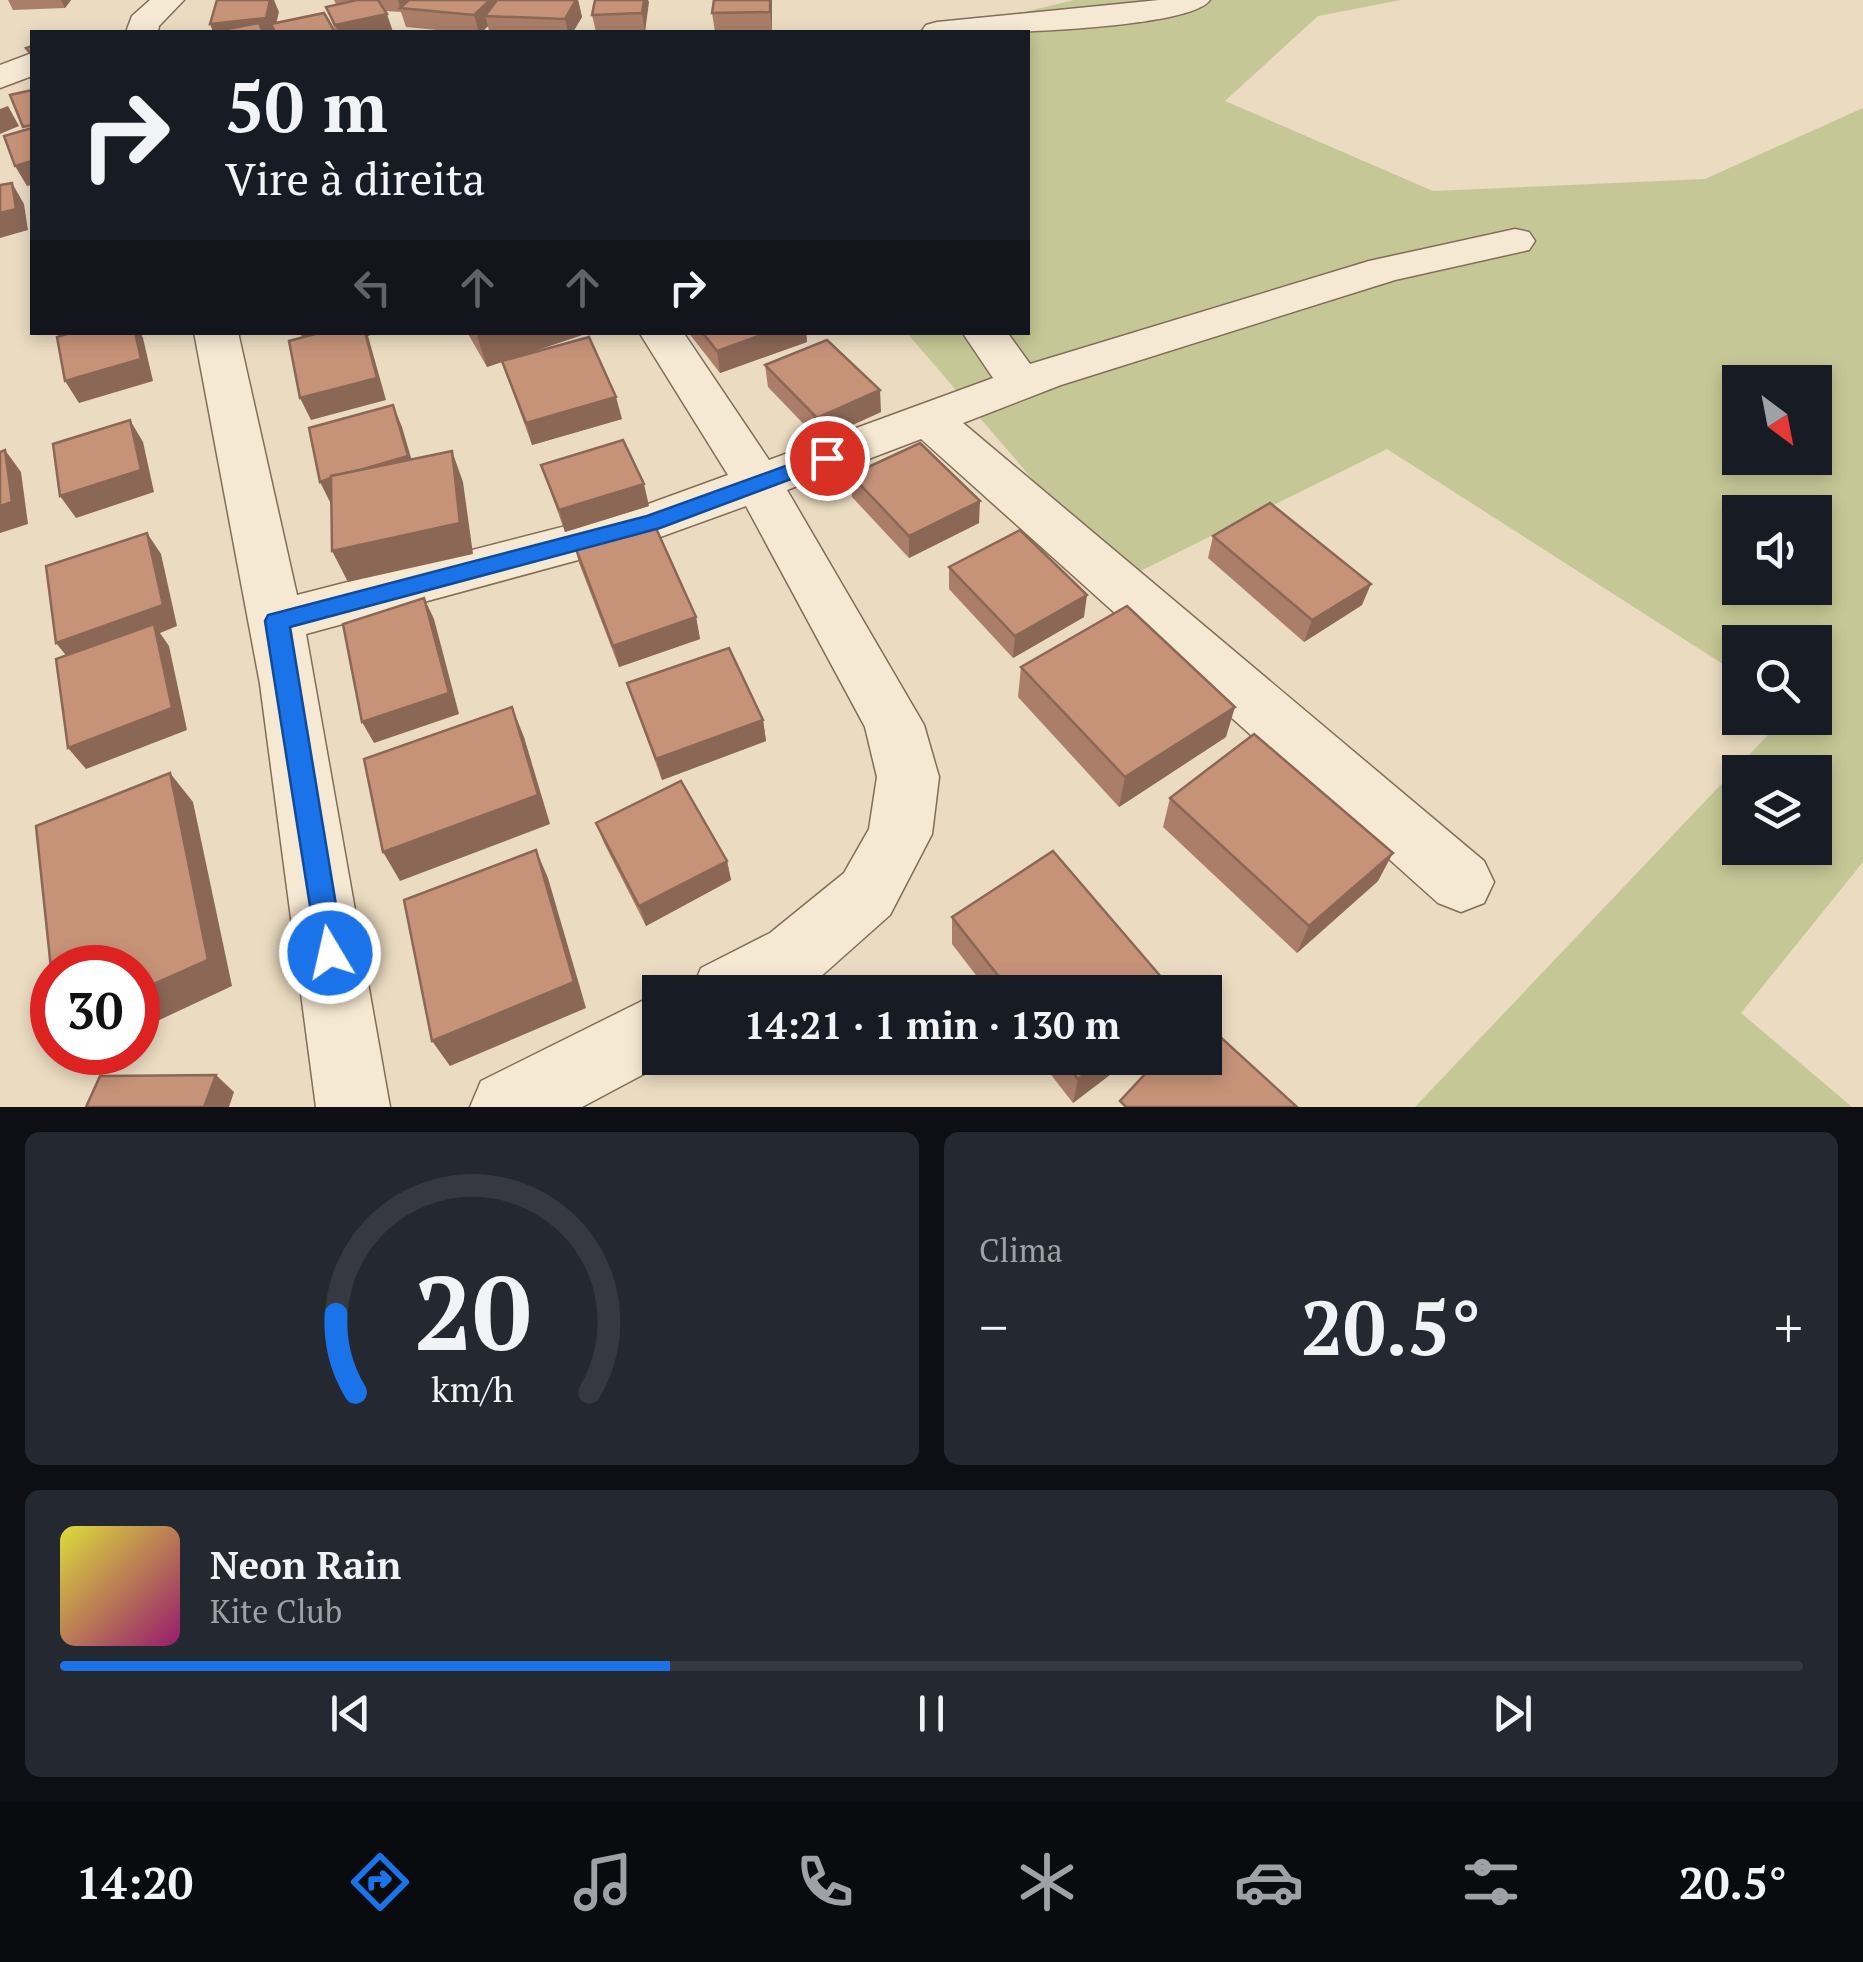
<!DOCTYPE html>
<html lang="pt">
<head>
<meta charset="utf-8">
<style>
  :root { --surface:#171b24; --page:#242831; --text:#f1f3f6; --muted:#9ea1a6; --line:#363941; --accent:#1a73e8 }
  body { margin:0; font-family:"PT Serif",serif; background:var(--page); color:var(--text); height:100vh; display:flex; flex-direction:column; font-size:38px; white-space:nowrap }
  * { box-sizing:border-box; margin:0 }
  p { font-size:32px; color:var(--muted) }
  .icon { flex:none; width:55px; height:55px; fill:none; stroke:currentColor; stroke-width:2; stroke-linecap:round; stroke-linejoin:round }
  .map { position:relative; height:1107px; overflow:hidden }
  .panel { display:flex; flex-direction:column; gap:25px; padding:25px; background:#0d0f14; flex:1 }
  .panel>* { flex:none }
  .hud { position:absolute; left:30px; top:30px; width:1000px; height:305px; border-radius:0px; box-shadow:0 5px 15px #0003; background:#171b24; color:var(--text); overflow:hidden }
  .needle { width:65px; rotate:148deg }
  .tools { position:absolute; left:1722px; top:365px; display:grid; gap:20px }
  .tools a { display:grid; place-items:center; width:110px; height:110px; border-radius:0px; background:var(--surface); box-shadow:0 5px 15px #0003; font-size:50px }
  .speed { position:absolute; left:30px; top:945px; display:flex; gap:20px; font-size:50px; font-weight:700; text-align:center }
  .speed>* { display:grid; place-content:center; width:130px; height:130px; border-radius:50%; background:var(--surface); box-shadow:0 5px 15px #0003; line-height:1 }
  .speed .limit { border:15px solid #d22; background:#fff; color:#111 }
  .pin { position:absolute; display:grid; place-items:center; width:85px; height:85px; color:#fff; margin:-42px; border:5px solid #fff; border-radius:50%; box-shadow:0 2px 10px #0007 }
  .me { position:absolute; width:110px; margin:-55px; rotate:351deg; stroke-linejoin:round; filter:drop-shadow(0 0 8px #0008) }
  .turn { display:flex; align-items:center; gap:35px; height:210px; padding:0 30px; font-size:45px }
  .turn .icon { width:130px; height:130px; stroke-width:2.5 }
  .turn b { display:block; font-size:70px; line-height:85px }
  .lanes { display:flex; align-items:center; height:95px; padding:0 30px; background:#0003; justify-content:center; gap:50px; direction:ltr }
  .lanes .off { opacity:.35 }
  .big { font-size:75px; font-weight:800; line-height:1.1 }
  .panel .tile { flex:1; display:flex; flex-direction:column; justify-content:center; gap:15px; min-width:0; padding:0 35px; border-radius:15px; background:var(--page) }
  .panel .dial { align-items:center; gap:0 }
  .dial svg { height:260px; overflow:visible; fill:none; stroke:var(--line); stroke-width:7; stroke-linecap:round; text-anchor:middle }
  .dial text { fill:var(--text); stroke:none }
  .song { display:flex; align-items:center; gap:30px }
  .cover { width:120px; height:120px; border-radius:15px; background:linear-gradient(135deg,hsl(60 70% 55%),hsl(320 70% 35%)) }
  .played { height:10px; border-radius:5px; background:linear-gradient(90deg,var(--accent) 35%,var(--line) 35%) }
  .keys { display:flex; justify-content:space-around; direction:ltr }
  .heat { display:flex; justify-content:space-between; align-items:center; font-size:55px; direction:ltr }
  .panel .tiles { flex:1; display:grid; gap:25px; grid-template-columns:1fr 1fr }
  .tile:last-child { grid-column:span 2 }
  .trip { position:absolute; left:642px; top:975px; width:580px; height:100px; border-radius:0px; background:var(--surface); box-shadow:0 5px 15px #0003; font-weight:800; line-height:100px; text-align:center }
  .menu { display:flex; height:160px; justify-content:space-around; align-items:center; background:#090b0e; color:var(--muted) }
  .menu .icon { width:70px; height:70px }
  .menu .on { color:var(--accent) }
  .menu b { font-size:45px; color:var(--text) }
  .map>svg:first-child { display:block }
  .green { fill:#c5c796; fill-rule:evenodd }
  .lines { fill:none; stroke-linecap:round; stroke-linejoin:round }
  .minor-casing { stroke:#826c5a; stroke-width:3 }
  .minor { fill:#f6e9d3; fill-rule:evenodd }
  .wall { fill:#aa7e68 }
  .shaded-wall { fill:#8b6755 }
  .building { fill:#c69379; stroke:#8b6755; stroke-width:2.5 }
  .route { fill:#1a73e8; stroke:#114b97; stroke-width:2.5 }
</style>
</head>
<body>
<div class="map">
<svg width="1863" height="1107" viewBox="0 0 1863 1107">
  <rect width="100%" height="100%" fill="#eadbc1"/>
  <!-- green -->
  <path class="green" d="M1074,0H1401L1318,16L1225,101L1433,191L1705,179L1863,108V862L1741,1013L1852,1107H1415L1784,718H1815V642H1740V675L1387,449L1120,581L907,333L1028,332V32H1005L1004,17ZM1740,382H1815V458H1740ZM1740,512H1815V588H1740ZM1740,772H1815V848H1740Z"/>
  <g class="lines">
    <defs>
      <g id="minor">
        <path d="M150,0H184L159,26L158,32H126L132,16Z"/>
        <path d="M1159,0H1210C1188,31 964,35 921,32L926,25L937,22Z"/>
        <path d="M32,53V76L0,88V65Z"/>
        <path d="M1515,229L1529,232L1535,241L1529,250L1395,280L1061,385L963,423L1484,861L1494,882L1484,903L1461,912L1438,903L921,439L787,490L924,725L939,777L932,834L890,915L818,979L793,992H691L701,968L770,933L844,873L869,829L877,777L865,727L746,506L652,540L306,634L390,1107H316L260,684L194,332H238L297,595L640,507L728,475L639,332H683L769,460L993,378L962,332H1007L1030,364L1369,261Z"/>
        <path d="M660,992V1058H674L582,1107H470L481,1081Z"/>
      </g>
    </defs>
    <!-- minor casing -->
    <use href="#minor" class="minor-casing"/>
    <!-- minor -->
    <use href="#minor" class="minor"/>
  </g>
  <!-- wall -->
  <g class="wall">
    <path d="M8,0H71L65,8L13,10Z"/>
    <path d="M334,0H578L582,17L573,32H489L488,26L482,32H458L406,27L401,12L385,11L393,32H336L326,7L336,4Z"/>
    <path d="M595,0H648L645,32H596L592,15Z"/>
    <path d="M772,0V31L715,32L712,13Z"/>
    <path d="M467,332H585V334L519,356L622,419L532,445L502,362L487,367Z"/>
    <path d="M688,332H806L807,342L720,373Z"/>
    <path d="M765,365L881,412L819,440L768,387Z"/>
    <path d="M541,465L649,506L565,532Z"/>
    <path d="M851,475L979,523L909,558L852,497Z"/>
    <path d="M1213,536L1362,605L1304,642L1208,558Z"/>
    <path d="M573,541L696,617L700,639L619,667L579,563Z"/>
    <path d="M949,567L1084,617L1013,658L949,589Z"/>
    <path d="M1021,667L1226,737L1119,807L1018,697Z"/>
    <path d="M627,683L763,720L766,741L662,780L634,704Z"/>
    <path d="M1170,798L1378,881L1297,953L1163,827Z"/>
    <path d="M596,823L727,861L731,880L646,926L604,843Z"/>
    <path d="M952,917L1174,992H989L952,944Z"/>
    <path d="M1038,1058H1132L1073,1103Z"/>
  </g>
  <!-- shaded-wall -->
  <g class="shaded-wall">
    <path d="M61,0H71L65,8Z"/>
    <path d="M270,0H274L279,12L274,32H213L210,24Z"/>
    <path d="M398,0H410L400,8Z"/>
    <path d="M490,0H498L485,16L488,26L482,32H479L474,15Z"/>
    <path d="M576,0H578L582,17L573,32H568L565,19Z"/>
    <path d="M644,0H648L649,2L645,32L642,13Z"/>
    <path d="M770,0H772V31L770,12Z"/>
    <path d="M387,14L393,32H338L335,25Z"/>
    <path d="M8,106L19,126L0,134V109Z"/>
    <path d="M32,161V185L27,186L15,166Z"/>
    <path d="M12,183L24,204L28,230L0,238V213Z"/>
    <path d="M135,332H140L143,338L153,381L79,403L65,381Z"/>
    <path d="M300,332H379L368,336L386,400L311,420L300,398L308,351Z"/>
    <path d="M486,332H585V334L487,367L477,336Z"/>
    <path d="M770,332H806L807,342L720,373L717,351Z"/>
    <path d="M880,390L881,412L819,440L817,418Z"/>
    <path d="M616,397L622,419L532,445L526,423Z"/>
    <path d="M393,405L402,427L417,478L331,504L320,482Z"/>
    <path d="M130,420L143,442L154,492L76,518L60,496Z"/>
    <path d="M5,450L21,472L28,524L0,533V506Z"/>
    <path d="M452,451L463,482L473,554L348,582L332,551Z"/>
    <path d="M644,484L649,506L565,532L559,510Z"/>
    <path d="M980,501L979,523L909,558V536Z"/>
    <path d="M147,533L161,554L177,626L160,633L169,646L187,730L86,769L68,748L73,664L56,643Z"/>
    <path d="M1371,584L1362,605L1304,642L1312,620Z"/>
    <path d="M1087,595L1084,617L1013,658L1015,636Z"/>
    <path d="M424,598L434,619L459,714L374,743L362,722Z"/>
    <path d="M696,617L700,639L619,667L613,646Z"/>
    <path d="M512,707L524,737L550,824L400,881L383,852Z"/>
    <path d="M1235,707L1226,737L1119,807L1125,777Z"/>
    <path d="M763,720L766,741L662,780L656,759Z"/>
    <path d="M170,773L193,802L232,986L138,1030V991Z"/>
    <path d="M536,850L548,878L586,1008L450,1066L432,1041Z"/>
    <path d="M1393,853L1378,881L1297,953L1309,926Z"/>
    <path d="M727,861L731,880L646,926L639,906Z"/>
    <path d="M1106,1058H1132L1073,1103L1078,1079Z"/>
    <path d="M216,1075L234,1092L229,1107H204Z"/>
  </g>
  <!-- building -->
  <g class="building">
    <path d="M217,0H270L266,18L210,24Z"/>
    <path d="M357,0H378L387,14L335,25L326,7Z"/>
    <path d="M409,0H490L474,15L400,8Z"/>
    <path d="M497,0H576L565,19L485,16Z"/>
    <path d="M595,0H644L642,13L592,15Z"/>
    <path d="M714,0H770V12L712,13Z"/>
    <path d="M324,13L335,32H275L271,24Z"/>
    <path d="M259,23L263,32H212Z"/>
    <path d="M32,46V55L26,48Z"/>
    <path d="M32,90V125L23,127L10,95Z"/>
    <path d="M32,128V161L15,166L4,136Z"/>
    <path d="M12,183L16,209L0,213V185Z"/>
    <path d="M73,332H135L141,359L65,381L57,337Z"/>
    <path d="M322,332H365L377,378L300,398L289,341Z"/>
    <path d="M702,332H770L717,351Z"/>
    <path d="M589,337L616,397L526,423L502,361Z"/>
    <path d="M827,340L880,390L817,418L765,365Z"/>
    <path d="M393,405L408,456L360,470L331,476V478L320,482L309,428Z"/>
    <path d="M130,420L141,470L60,496L53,444Z"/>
    <path d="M623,440L644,484L559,510L541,465Z"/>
    <path d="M920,443L980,501L909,536L851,475Z"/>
    <path d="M5,450L12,502L0,506V452Z"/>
    <path d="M452,451L460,523L332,551L331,476Z"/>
    <path d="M1270,503L1371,584L1312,620L1213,536Z"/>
    <path d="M651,517L696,617L613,646L573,541Z"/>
    <path d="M1020,530L1087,595L1015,636L949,567Z"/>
    <path d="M147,533L163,605L56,643L46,566Z"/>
    <path d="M424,598L449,693L362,722L343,624Z"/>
    <path d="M1127,606L1235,707L1125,777L1021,667Z"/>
    <path d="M154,624L172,708L68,748L56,659Z"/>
    <path d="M729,648L763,720L656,759L627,683Z"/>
    <path d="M512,707L538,795L383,852L364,759Z"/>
    <path d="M1254,734L1393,853L1309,926L1170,798Z"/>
    <path d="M170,773L208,960L138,991V968H52V978L36,826Z"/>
    <path d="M681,781L727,861L639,906L596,823Z"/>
    <path d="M536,850L574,982L432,1041L404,900Z"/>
    <path d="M1053,851L1174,992H1011L952,917Z"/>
    <path d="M1205,1023L1297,1107H1126L1120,1101L1160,1058H1205Z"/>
    <path d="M1061,1058H1106L1078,1079Z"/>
    <path d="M216,1075L204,1107H86L100,1076Z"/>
  </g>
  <!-- route -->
  <path class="route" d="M827,451L838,458L834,463L660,528L290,627L344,953L340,963L330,967L319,963L265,621L268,615L647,516Z"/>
</svg>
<div class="tools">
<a><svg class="needle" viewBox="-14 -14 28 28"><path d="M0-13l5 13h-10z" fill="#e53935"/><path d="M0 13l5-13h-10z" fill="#9ea1a6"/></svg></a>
<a><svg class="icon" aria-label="sound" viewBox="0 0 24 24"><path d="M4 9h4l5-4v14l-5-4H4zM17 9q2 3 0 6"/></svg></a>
<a><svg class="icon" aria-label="search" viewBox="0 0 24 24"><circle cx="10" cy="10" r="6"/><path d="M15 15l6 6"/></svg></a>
<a><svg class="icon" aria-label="layers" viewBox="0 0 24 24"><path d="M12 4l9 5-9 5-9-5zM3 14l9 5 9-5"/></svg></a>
</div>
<div class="speed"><div class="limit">30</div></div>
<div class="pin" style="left:827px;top:458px;background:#d93025"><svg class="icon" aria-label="arrive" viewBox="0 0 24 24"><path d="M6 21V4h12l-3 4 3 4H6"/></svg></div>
<svg class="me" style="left:330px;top:953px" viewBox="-20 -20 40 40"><circle r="17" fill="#1a73e8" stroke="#fff" stroke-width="3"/><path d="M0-11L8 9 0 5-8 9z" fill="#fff"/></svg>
<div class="trip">14:21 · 1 min · 130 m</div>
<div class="hud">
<div class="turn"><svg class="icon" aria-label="right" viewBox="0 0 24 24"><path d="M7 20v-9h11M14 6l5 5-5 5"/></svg><div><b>50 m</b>Vire à direita</div></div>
<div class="lanes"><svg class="icon off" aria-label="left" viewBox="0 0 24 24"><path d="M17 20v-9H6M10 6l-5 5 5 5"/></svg><svg class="icon off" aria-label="ahead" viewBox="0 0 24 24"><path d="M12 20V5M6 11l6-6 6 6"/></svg><svg class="icon off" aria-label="ahead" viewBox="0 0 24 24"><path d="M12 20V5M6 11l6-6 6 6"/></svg><svg class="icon" aria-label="right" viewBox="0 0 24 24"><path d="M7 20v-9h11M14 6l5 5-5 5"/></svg></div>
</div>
</div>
<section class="panel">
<div class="tiles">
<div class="tile dial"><svg viewBox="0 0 100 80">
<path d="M14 69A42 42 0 1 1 86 69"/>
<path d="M14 69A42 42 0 0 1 8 45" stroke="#1a73e8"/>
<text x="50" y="56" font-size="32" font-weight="700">20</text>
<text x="50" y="72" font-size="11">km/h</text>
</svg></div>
<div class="tile"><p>Clima</p>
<div class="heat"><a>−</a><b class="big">20.5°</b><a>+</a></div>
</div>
<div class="tile">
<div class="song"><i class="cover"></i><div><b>Neon Rain</b><p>Kite Club</p></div></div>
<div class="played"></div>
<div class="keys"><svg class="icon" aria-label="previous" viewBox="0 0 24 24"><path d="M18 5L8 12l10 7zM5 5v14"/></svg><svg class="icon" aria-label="pause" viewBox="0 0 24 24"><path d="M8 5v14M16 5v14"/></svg><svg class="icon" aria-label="next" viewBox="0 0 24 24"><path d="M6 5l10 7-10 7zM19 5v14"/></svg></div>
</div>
</div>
</section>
<nav class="menu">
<b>14:20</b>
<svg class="icon on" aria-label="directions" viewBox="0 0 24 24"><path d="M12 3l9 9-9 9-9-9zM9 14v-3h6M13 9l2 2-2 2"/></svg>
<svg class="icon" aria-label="music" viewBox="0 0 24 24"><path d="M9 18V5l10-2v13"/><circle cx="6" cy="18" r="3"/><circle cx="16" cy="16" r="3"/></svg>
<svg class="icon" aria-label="phone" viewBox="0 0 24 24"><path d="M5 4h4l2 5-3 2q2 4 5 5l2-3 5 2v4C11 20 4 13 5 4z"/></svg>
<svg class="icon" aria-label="climate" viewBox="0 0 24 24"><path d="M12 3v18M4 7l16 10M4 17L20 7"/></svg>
<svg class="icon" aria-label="car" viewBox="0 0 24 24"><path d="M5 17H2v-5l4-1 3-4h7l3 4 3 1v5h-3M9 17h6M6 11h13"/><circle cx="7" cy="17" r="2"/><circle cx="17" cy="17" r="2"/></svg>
<svg class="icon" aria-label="filters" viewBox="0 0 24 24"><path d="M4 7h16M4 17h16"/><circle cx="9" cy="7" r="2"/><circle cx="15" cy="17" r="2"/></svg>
<b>20.5°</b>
</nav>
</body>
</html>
